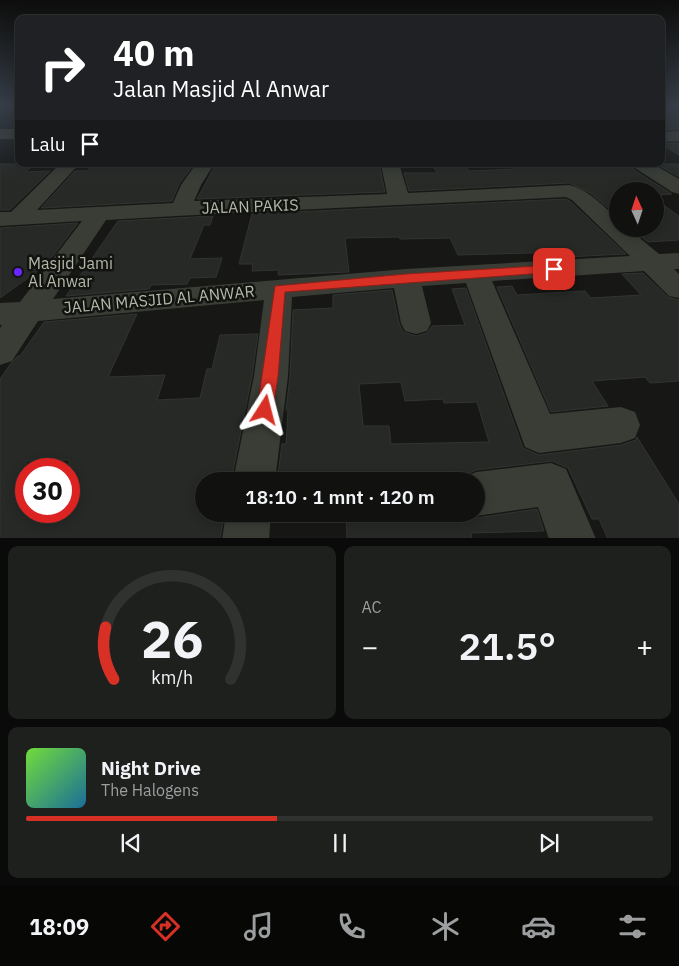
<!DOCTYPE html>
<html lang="id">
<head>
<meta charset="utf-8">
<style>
  :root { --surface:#111210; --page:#1e201e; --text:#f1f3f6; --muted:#9c9e9f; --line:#303230; --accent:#d93025 }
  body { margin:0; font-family:"IBM Plex Sans",sans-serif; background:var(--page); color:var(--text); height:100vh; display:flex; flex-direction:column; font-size:19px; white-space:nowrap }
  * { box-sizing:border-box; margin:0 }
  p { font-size:16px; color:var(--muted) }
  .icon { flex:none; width:28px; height:28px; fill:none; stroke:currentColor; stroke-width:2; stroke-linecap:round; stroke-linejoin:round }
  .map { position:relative; height:538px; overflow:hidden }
  .details { display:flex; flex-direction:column; gap:8px; padding:8px; background:#090a09; flex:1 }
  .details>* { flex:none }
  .top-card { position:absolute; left:15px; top:15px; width:650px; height:152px; border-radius:10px; box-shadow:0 2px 12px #0003,0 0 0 1px var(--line); background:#202124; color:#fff; overflow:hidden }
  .needle { width:32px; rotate:357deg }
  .buttons { position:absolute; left:609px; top:182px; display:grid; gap:10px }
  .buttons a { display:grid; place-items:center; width:55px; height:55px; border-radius:50%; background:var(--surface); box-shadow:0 2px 12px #0003,0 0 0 1px var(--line); font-size:25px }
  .speed { position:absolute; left:15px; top:458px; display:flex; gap:10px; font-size:25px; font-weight:700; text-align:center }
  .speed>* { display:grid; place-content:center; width:65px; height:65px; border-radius:50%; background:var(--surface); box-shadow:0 2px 12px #0003,0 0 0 1px var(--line); line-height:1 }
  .speed .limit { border:8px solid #d22; background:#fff; color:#111 }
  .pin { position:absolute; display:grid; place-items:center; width:42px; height:42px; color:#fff; margin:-21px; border-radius:10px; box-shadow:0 2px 8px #0006 }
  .me { position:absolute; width:55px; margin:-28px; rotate:9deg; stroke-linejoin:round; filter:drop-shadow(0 0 4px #0008) }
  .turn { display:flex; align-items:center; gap:18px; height:105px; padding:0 15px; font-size:22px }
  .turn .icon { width:65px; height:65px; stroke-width:2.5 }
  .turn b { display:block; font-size:35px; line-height:42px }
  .then { display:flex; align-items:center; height:48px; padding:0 15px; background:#0003; gap:10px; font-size:19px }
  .big { font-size:38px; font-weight:600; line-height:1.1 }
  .details .tile { flex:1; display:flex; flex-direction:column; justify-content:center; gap:8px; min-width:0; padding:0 18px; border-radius:10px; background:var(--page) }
  .details .dial { align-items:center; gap:0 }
  .dial svg { height:130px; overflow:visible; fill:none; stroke:var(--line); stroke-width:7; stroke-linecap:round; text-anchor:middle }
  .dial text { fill:var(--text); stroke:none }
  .song { display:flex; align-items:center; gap:15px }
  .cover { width:60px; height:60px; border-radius:8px; background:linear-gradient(135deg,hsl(100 70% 55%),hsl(200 70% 35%)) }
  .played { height:5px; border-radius:2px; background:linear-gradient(90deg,var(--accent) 40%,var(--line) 40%) }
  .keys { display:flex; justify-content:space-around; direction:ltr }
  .heat { display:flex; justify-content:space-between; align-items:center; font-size:28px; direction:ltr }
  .details .tiles { flex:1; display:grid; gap:8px; grid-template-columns:1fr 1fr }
  .tile:last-child { grid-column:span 2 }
  .trip { position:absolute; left:195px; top:472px; width:290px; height:50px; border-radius:25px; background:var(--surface); box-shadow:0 2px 12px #0003,0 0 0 1px var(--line); font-weight:600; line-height:50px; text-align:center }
  .menu { display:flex; height:80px; justify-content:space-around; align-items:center; background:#070706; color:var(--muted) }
  .menu .icon { width:35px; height:35px }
  .menu .current { color:var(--accent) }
  .menu b { font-size:22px; color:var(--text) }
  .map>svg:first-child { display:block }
  .building { fill:#272926; stroke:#313430; fill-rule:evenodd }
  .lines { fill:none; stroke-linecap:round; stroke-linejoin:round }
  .minor { fill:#3a3d36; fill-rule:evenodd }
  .route { fill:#d93025; stroke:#8d1f18 }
  .poi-dot { fill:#6827ff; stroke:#121311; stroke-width:2 }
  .labels { text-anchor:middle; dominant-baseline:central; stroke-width:5; stroke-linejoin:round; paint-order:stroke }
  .street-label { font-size:16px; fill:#b3b9a6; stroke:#121311 }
  .poi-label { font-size:16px; fill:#b3b9a6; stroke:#121311; text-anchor:start }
</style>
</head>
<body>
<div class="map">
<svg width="679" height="539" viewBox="0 0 679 539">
  <rect width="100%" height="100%" fill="#171816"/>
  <!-- building -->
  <g class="building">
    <path d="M661,107H667L679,113V129L661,130Z"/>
    <path d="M679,143V155L661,144Z"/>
    <path d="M0,164H35L25,172L50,171L10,210H0Z"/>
    <path d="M93,164L154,165L194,164L179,184L172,201L41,208L75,171H87Z"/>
    <path d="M216,164H379L385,192L197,199Z"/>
    <path d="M432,164H464L469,171L515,169L510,164H630L634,170L672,194L655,195V191H618V216L590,193L569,183L409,191L404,173H437Z"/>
    <path d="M656,164H679V177Z"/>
    <path d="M566,199L571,202L626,254L565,257V252L458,255L450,238L400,239L399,237L345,238L349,272L278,275L279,270L252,271L253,264H239L252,214Z"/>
    <path d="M655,199L679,216V240L648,242L632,229H655Z"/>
    <path d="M213,216L210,225H204L190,259L222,258L216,277L190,278L187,284L151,285L149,289L66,296L118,221Z"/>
    <path d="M78,223L46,265L0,298V228Z"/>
    <path d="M643,273L668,297L679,300V381L650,383L645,377L592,381L608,406L551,412L497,287L512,286L517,295L585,291L591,298L641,295L622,274Z"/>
    <path d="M466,288L523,448L539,455L621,445L636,440L637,437L679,504V539H608L599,519H592L568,468L552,461L476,470L460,477L457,481H277L282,444H286L288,410H286L290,376L293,310L333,308V295L392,290L399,323L403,332L416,336L427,333L432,326L465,325L452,289ZM401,382L405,401L443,399L444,403L477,402L489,442L391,444L389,426H363L359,384Z"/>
    <path d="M137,314L108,377L165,375L157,400L200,398L207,369H212L220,335L258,334L252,376L231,481H204V516H224L220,539H0V379L11,363L18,356H20L44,322ZM69,460V511H26V461Z"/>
    <path d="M537,509L544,531L471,533L472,539H347L346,514H469L476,518Z"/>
  </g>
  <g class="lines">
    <!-- minor -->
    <g class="minor">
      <rect x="0" y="129" width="19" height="10"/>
      <path d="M679,131V141L661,142V132Z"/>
      <path d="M60,164H79L37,210L173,203L181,185L196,164H214L201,185L194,201L387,194L381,164H399L408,193L569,185C589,190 603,206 618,219V229H629L659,254L679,253V269H674L679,274V298L669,296L644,271L492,281L550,414L621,407L635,412L640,425L635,438L621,443L539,453L525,447L466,283L422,286L431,323L427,331L416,334L405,331L401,323L394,288L292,297L288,376L275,481H233L254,376L264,300L38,321L12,361L0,365V328L2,325H0V303L20,302L82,221L0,226V212H11ZM566,197L572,200L630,256L406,269L53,299L106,220C259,211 412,205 566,197Z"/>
      <path d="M632,164H653L679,179V194L672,192L635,168Z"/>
      <path d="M551,463L566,469L596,539H549L538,507L476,516L471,514H476V481H459L461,479L476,472Z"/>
      <path d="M226,514H271L269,539H222Z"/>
    </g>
  </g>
  <!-- sky -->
  <linearGradient id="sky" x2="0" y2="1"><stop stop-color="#0d0d0c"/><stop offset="0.58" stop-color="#363d47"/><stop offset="1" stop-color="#363d47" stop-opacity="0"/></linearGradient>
  <rect width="679" height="183" fill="url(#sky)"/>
  <!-- route -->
  <path class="route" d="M554,265L558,266L560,269L558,272L285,292L278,376L273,410L271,416L265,418L259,416L257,410L275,286L406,274Z"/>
  <!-- markers -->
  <circle class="poi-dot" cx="18" cy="272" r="5"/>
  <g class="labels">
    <!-- street labels -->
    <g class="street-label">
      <text transform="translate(250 206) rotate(-2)">JALAN PAKIS</text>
      <text transform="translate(159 299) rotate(-5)">JALAN MASJID AL ANWAR</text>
    </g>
    <!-- poi labels -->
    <g class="poi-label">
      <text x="28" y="263">Masjid Jami<tspan x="28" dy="18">Al Anwar</tspan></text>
    </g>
  </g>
</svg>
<div class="buttons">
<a><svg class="needle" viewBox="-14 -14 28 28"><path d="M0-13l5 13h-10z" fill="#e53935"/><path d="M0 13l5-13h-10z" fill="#9c9e9f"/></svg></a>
</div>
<div class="speed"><div class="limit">30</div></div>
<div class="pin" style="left:554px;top:269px;background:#d93025"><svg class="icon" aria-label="arrive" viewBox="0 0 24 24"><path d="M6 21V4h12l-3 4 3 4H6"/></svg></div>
<svg class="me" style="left:265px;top:410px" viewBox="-20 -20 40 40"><path d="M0-17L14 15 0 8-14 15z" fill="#d93025" stroke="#fff" stroke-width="4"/></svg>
<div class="trip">18:10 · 1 mnt · 120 m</div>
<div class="top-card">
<div class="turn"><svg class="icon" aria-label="right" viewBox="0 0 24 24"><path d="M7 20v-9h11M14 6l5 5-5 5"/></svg><div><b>40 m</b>Jalan Masjid Al Anwar</div></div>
<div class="then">Lalu<svg class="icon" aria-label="arrive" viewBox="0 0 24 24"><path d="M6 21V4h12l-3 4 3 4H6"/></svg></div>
</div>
</div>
<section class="details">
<div class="tiles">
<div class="tile dial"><svg viewBox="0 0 100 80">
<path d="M14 69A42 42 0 1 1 86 69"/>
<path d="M14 69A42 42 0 0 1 9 37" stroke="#d93025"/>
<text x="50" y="56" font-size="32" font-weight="700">26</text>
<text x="50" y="72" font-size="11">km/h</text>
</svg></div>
<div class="tile"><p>AC</p>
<div class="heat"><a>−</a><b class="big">21.5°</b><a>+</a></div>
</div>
<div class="tile">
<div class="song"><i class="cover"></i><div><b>Night Drive</b><p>The Halogens</p></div></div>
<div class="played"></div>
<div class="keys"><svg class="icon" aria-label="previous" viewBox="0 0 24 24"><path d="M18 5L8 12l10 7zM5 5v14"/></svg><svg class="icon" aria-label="pause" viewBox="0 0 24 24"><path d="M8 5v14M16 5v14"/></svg><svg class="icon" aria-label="next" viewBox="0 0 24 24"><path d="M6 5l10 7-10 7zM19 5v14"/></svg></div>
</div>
</div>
</section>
<nav class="menu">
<b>18:09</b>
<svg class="icon current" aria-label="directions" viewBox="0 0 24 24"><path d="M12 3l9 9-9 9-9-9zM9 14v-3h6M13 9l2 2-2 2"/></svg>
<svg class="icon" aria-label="music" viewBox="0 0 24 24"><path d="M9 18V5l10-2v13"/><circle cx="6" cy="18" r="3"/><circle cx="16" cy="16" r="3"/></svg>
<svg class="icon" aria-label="phone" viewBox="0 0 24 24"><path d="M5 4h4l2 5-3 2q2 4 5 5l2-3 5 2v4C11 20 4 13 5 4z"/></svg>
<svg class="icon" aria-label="climate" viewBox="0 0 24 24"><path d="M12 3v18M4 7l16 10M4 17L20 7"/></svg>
<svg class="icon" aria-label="car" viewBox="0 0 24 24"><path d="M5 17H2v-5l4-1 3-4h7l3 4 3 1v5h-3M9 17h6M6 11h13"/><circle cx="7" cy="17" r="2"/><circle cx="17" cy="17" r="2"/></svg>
<svg class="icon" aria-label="filters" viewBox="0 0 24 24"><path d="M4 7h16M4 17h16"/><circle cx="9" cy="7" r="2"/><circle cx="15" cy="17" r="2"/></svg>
</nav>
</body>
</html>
